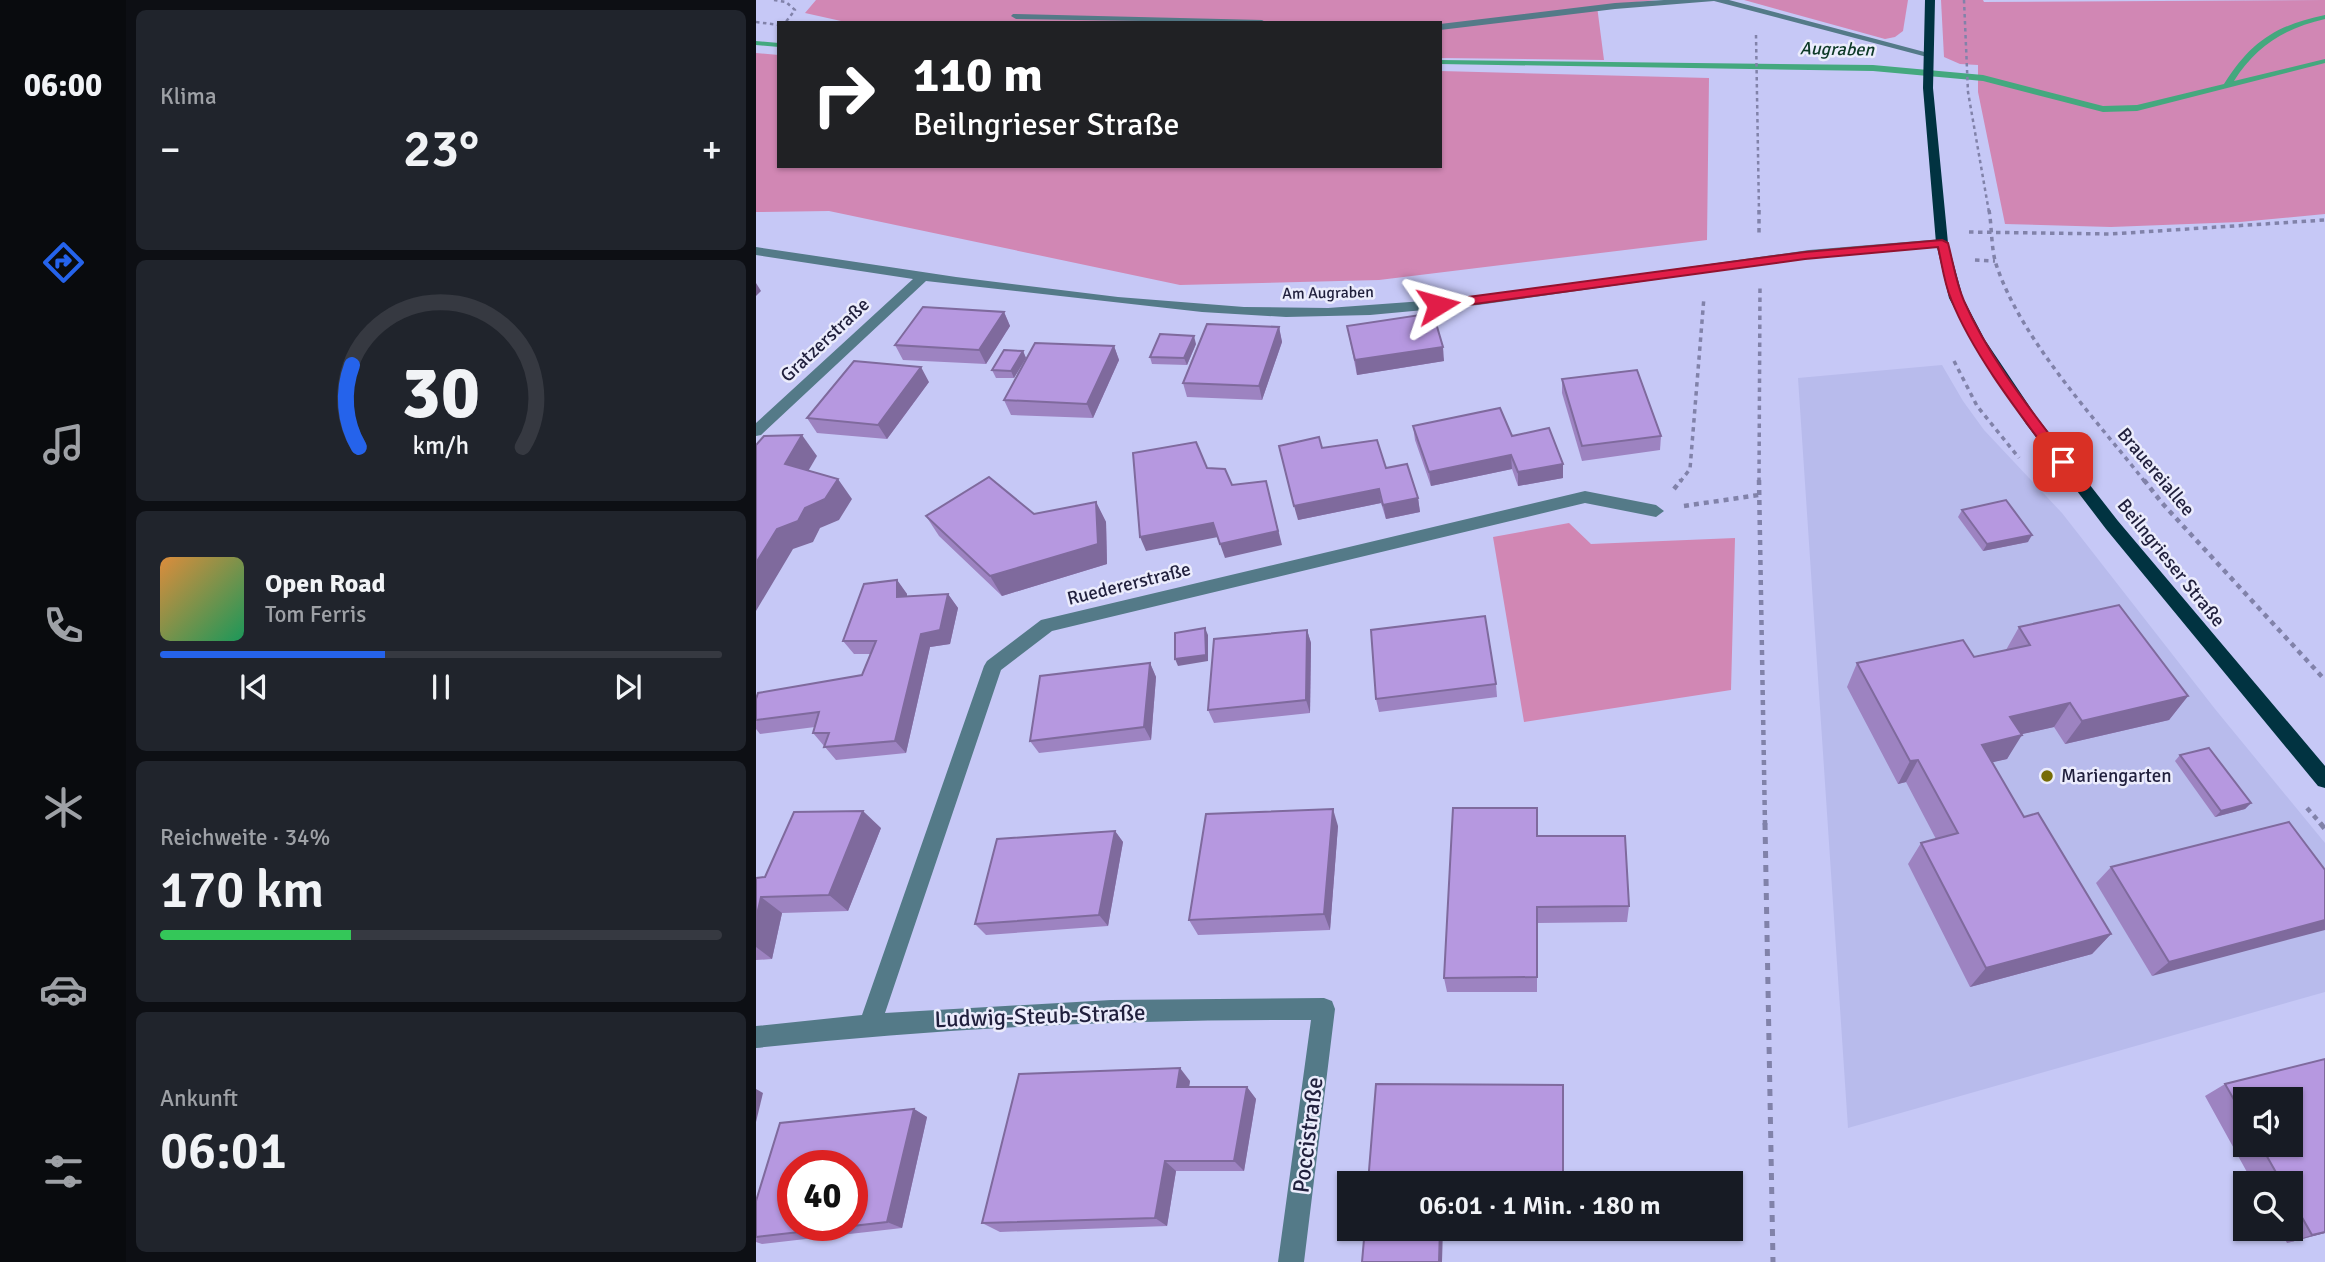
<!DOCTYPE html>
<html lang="de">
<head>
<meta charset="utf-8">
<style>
  :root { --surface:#171b24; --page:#20242c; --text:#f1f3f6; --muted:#9ea1a6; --line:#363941; --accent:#2563eb }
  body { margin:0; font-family:Signika,sans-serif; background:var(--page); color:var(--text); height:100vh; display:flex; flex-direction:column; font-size:26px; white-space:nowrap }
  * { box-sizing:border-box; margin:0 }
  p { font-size:23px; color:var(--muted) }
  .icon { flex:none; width:38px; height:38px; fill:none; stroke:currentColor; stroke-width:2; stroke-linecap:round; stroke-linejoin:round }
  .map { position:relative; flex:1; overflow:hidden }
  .drawer { display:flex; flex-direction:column; gap:10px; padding:10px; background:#0d0f14; width:630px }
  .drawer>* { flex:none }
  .banner { position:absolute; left:21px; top:21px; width:665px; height:147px; border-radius:0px; box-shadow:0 2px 5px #0004; background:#202124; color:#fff; overflow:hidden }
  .buttons { position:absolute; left:1477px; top:1087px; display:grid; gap:14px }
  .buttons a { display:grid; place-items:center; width:70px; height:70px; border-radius:0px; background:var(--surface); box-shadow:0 2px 5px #0004; font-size:35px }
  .speed { position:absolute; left:21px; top:1150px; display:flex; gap:14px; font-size:35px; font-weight:700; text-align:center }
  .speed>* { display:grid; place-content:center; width:91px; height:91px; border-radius:50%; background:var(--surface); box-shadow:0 2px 5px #0004; line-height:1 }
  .speed .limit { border:10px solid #d22; background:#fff; color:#111 }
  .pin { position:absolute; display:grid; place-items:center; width:60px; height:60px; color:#fff; margin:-30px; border-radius:14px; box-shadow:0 4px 10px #0006 }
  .me { position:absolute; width:77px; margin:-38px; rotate:82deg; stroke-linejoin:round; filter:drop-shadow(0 0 5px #0008) }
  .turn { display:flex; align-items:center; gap:24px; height:147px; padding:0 21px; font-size:32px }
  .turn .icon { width:91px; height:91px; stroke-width:2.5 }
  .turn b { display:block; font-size:49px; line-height:60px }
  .big { font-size:52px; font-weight:600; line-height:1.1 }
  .drawer .widget { flex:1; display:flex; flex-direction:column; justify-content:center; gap:10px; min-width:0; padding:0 24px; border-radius:10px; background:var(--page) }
  .drawer .dial { align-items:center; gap:0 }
  .dial svg { height:182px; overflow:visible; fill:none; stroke:var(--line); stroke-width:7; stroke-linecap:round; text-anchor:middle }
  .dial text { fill:var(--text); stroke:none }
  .song { display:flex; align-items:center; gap:21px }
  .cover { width:84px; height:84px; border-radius:10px; background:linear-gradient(135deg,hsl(30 70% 55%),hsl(150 70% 35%)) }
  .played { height:7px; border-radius:4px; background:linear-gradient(90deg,var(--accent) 40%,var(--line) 40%) }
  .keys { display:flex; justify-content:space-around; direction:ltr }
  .heat { display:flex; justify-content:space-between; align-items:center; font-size:38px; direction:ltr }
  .charge { height:10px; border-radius:5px; background:linear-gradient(90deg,#34c759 34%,var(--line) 0) }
  .trip { position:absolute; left:581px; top:1171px; width:406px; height:70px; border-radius:0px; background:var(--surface); box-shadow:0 2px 5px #0004; font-weight:600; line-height:70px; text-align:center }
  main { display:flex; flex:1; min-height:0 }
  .tabs { display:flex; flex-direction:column; width:126px; justify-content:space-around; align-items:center; background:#090b0e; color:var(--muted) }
  .tabs .icon { width:49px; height:49px }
  .tabs .current { color:var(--accent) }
  .tabs b { font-size:32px; color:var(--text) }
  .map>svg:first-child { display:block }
  .built { fill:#b8bbec }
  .green { fill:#d187b4 }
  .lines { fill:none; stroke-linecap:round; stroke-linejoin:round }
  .stream { fill:#44a87e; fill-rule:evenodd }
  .path-far3 { stroke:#8182a9; stroke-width:2.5; stroke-dasharray:3.5 3.5; stroke-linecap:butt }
  .path-far2 { stroke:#8182a9; stroke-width:3.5; stroke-dasharray:4.5 4.5; stroke-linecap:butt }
  .path-far1 { stroke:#8182a9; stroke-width:4.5; stroke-dasharray:5 5; stroke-linecap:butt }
  .path { stroke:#8182a9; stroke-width:5; stroke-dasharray:7 7; stroke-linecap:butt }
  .minor { fill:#547a88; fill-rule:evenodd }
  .major { fill:#013341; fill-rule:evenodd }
  .wall { fill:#9d83c1; fill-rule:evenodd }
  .shaded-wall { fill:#7f6a9d }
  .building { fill:#b698e0; stroke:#7f6a9d; stroke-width:2; fill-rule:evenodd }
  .route { fill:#e11d48; stroke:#92132f; stroke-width:2 }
  .poi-dot { fill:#766c07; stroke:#ebecfc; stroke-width:2.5 }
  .labels { text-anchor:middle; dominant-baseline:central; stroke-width:5; stroke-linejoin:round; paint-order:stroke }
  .far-street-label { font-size:16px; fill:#201f3c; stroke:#ebecfc }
  .far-water-label { font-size:18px; font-style:italic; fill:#0d3927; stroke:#ebecfc }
  .street-label { font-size:19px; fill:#201f3c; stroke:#ebecfc }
  .poi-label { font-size:19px; fill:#201f3c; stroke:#ebecfc; text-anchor:start }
  .near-street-label { font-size:23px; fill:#201f3c; stroke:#ebecfc }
</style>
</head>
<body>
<main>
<nav class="tabs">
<b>06:00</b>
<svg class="icon current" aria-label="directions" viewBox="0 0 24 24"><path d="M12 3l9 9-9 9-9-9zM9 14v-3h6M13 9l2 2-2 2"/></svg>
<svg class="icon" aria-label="music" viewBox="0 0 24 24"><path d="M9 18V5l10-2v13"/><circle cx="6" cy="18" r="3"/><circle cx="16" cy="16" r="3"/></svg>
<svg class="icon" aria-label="phone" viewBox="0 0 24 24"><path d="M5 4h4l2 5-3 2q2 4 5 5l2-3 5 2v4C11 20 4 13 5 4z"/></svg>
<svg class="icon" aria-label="climate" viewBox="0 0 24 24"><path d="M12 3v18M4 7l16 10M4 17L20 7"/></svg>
<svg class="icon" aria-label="car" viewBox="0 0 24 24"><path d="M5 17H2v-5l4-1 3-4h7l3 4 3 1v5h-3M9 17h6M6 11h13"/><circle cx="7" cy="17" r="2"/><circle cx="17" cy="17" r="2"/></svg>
<svg class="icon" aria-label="filters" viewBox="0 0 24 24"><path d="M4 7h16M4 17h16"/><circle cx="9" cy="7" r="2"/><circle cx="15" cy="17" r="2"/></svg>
</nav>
<section class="drawer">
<div class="widget"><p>Klima</p>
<div class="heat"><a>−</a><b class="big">23°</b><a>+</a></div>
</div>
<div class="widget dial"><svg viewBox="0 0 100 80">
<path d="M14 69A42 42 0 1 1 86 69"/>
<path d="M14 69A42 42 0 0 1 11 33" stroke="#2563eb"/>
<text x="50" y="56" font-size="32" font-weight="700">30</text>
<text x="50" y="72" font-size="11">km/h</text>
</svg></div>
<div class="widget">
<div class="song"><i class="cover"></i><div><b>Open Road</b><p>Tom Ferris</p></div></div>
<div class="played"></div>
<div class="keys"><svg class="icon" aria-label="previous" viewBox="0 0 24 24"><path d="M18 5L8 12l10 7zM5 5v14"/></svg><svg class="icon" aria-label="pause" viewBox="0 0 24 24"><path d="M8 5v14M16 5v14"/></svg><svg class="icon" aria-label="next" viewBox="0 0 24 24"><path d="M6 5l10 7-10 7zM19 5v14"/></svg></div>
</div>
<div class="widget"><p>Reichweite · 34%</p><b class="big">170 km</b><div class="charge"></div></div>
<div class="widget"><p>Ankunft</p><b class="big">06:01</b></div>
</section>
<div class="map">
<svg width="1569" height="1262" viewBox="0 0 1569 1262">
  <rect width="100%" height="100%" fill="#c6c8f6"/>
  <!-- built -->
  <path class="built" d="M1186,365L1207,401L1228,430L1306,513L1459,709L1569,843V992L1092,1128L1042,378Z"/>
  <!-- green -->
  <g class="green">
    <path d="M60,0H901L841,6L848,60L684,58V23H94L49,13Z"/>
    <path d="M988,0H1152L1147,31L1139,37L1129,39Z"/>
    <path d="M1185,0H1227L1228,2L1569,0V214L1484,222L1355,227L1249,224L1222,92V65L1204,64L1188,57Z"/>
    <path d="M0,53L23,55V166H684V71L953,78L951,240L623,280L424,285L73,211L0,212Z"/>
    <path d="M813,523L835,544L979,538L975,690L768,722L737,537Z"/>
  </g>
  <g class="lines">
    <!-- stream -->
    <g class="stream">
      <path d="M1569,15V19C1529,28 1500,46 1478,81L1569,59V63L1381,111L1347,112L1227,81L1117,71L684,64V60L1117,65L1227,75L1347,106L1381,105L1468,84C1495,41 1521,25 1569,15Z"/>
      <path d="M0,41L23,43V47L0,45Z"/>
    </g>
    <!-- path-far3 -->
    <g class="path-far3">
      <path d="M18,0L30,2L39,10L29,23"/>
      <path d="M1208,0L1212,92L1233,212"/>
      <path d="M0,22L23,25"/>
      <path d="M1000,35L1003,212"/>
    </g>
    <!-- path-far2 -->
    <g class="path-far2">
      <path d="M1003,210V236"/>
      <path d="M1233,210C1236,227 1235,248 1240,264C1265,340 1339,418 1389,482"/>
      <path d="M1213,232L1355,234L1569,220"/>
      <path d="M1219,260L1239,261"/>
      <path d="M1198,361L1221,406L1263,458"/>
      <path d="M924,482L934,469L948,297"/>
      <path d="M1003,482L1004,286"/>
    </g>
    <!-- path-far1 -->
    <g class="path-far1">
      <path d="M1003,480L1009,825"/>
      <path d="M1388,480L1406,503L1569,680"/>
      <path d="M918,489L925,480"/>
      <path d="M928,506L1003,495"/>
      <path d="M1551,808L1566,825"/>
    </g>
    <!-- path -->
    <g class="path">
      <path d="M1009,823L1017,1262"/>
      <path d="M1564,823L1569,829"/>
    </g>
    <!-- minor -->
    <g class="minor">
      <path d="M908,0H973L1176,54L1171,57L958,1L859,9L684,30V24L859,3Z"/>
      <path d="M257,14L506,20L511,23L260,19L255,16Z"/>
      <path d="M1186,239L1190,240V246L1053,258L722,305L614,315L530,317L446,312L170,281L5,435L0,436V423L157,279L0,255V247L200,277L362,297L488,307L572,308L722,297L1053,250Z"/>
      <path d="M829,491L900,505L908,511L900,517L829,503L296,631L245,670L129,1013L355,1000L568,998L576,1001L579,1009L548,1262H522L555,1020C369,1019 185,1028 0,1048V1026L106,1015L228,666L231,661L285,620Z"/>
    </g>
    <!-- major -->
    <path class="major" d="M1169,0H1179L1177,88L1192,243L1207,298L1229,340L1280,416L1362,521L1569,766V788L1562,786L1350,529L1270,424L1215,340L1193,298L1180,243L1167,88Z"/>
  </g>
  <!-- wall -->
  <g class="wall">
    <path d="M248,312L254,326L230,364L147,360L139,345Z"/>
    <path d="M591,326L688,361L601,375Z"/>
    <path d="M523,327L526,342L506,400L431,397L427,383Z"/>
    <path d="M440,344L431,365L396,364L394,357Z"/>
    <path d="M358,346L363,360L337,418L255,415L248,400Z"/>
    <path d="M267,351L270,358L258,378H240L236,370Z"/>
    <path d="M806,379L905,436L904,450L826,461L806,393Z"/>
    <path d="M173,382L131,439L61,433L51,418Z"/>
    <path d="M657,426L756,436L807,464V478L762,486L756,469L675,486L659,440Z"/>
    <path d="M566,448L630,468L662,498L664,512L630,519L625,503L542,520Z"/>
    <path d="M340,502L350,522L351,564L246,596L183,536L170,516L278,514Z"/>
    <path d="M1206,510L1272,542L1227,551L1202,517Z"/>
    <path d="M141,580L151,594V596L192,594L202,608L194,644L174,647L150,753L80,760L57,733L59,727L4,734L0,729V699L106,675L114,654H98L87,641Z"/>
    <path d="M1263,627L1432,696L1413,720L1309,744L1298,727L1265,734L1251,759L1236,762L1268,817L1355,934L1336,954L1214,987L1152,864L1165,843L1180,839L1150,782L1142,784L1091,687L1101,663L1218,657L1250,650Z"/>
    <path d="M551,630L555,643L554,713L458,723L452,710Z"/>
    <path d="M394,663L400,677L395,740L283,753L274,741Z"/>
    <path d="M740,684L741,697L623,712L620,699Z"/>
    <path d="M1424,755L1495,803L1489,809L1459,817L1419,761Z"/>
    <path d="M582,826L574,930L442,935L433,920Z"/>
    <path d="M125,828L92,911L26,913L16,959L0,960V878L9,877Z"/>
    <path d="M359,831L367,842L352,926L230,935L219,924Z"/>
    <path d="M781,836L873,906L871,922L781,923V992H691L688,978Z"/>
    <path d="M1355,867L1569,870L1396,976L1340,883Z"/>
    <path d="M1569,1059V1233L1531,1243L1523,1228H1535V1183H1497L1449,1096L1469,1084ZM1489,1099L1535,1144H1489Z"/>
    <path d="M434,1081L433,1087H491L500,1099L488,1171H420L411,1226L244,1232L226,1223Z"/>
    <path d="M158,1109L171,1117L146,1228L6,1244L0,1242V1201Z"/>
  </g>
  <!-- shaded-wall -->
  <g class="shaded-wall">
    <path d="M0,283L5,291L0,296Z"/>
    <path d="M248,312L254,326L230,364L223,350Z"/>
    <path d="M523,327L526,342L506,400L503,386Z"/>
    <path d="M438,336L440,344L431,365L428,358Z"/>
    <path d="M358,346L363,360L337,418L331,404Z"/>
    <path d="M687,347L688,361L601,375L599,360Z"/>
    <path d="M267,351L270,358L258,378L255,371Z"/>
    <path d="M165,367L173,382L131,439L122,425Z"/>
    <path d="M46,435L61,456L44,485L29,464Z"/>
    <path d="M755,455L756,469L675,486L673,472Z"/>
    <path d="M807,464V478L762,486V472Z"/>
    <path d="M82,479L96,499L83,520L64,528L57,542L37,549L0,611V563L21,529L49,508Z"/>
    <path d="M510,481L526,545L469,558L464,544Z"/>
    <path d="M623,489L625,503L542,520L538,506Z"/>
    <path d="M662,498L664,512L630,519L627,505Z"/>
    <path d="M340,502L350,522L351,564L246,596L234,576Z"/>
    <path d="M457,523L462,537L390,551L384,537Z"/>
    <path d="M1276,535L1272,542L1227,551L1231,544Z"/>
    <path d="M141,580L151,594V611L141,597Z"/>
    <path d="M192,594L202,608L194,644L174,647L150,753L139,741L165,634Z"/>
    <path d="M449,628L452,635V661L422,666L419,659Z"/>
    <path d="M551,630L555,643L554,713L550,700Z"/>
    <path d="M394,663L400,677L395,740L388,727Z"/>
    <path d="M1432,696L1413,720L1309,744L1326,721Z"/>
    <path d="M1314,703L1298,727L1240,740L1254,717Z"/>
    <path d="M1266,735L1251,759L1212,768L1226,745Z"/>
    <path d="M1162,760L1150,782L1142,784L1154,761Z"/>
    <path d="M1495,803L1489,809L1459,817L1465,811Z"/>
    <path d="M577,809L582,826L574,930L568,914Z"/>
    <path d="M107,811L125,828L92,911L73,895Z"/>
    <path d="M359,831L367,842L352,926L343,915Z"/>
    <path d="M5,897L26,913L16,959L0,947V919Z"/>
    <path d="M1569,920V930L1396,976L1413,962Z"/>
    <path d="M1355,934L1336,954L1214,987L1230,968Z"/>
    <path d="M424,1068L434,1081L431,1099L421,1087Z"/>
    <path d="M491,1087L500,1099L488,1171L478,1161Z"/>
    <path d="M0,1089L7,1093L0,1122Z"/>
    <path d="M158,1109L171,1117L146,1228L131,1222Z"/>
    <path d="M409,1161L420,1171L411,1226L399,1218Z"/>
    <path d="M684,1228H687L686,1262H683Z"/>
    <path d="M1569,1232V1233L1531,1243L1556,1235Z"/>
  </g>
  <!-- building -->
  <g class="building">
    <path d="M167,307L248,312L223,350L139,345Z"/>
    <path d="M677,313L687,347L599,360L591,326Z"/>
    <path d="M451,324L523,327L503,386L427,383Z"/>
    <path d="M404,334L438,336L428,358L394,357Z"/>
    <path d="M279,343L358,346L331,404L248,400Z"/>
    <path d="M248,350L267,351L255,371L236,370Z"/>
    <path d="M98,361L165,367L122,425L51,418Z"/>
    <path d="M881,370L905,436L826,446L806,379Z"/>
    <path d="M744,408L756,436L793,428L807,464L762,472L755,455L673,472L657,426Z"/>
    <path d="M46,435L29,464L82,479L69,499L49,508L42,521L21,529L0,563V445L8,436Z"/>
    <path d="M563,437L566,448L621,440L630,468L651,464L662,498L627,505L623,489L538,506L523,446Z"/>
    <path d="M440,442L451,468L469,469L476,485L510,481L522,531L464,544L457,523L384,537L377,453Z"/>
    <path d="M233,477L278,514L340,502L342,544L234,576L170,516Z"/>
    <path d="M1250,500L1276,535L1231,544L1206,510Z"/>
    <path d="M141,580V597L192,594L184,630L165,634L139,741L68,747L73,733H57L63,712L0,720V699L2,693L106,675L120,641H87L108,584Z"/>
    <path d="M1363,605L1432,696L1326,721L1314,703L1254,717L1266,735L1226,745L1268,817L1282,813L1355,934L1230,968L1165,843L1202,833L1162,760L1154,761L1101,663L1207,640L1218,657L1274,645L1263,627Z"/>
    <path d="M729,616L740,684L620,699L615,630Z"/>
    <path d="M449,628L450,655L419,659V633Z"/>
    <path d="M551,630L550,700L452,710L458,639Z"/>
    <path d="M394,663L388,727L274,741L284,676Z"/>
    <path d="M1453,748L1495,803L1465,811L1424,755Z"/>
    <path d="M697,808H781V836H869L873,906L781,907V977L688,978Z"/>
    <path d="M577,809L568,914L433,920L450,814Z"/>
    <path d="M107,811L73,895L5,897L0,919V878L9,877L38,812Z"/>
    <path d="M1533,822L1569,870V920L1413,962L1355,867Z"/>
    <path d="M359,831L343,915L219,924L241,839Z"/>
    <path d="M1569,1059V1232L1556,1235L1535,1198V1183H1526L1504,1144H1535V1099H1489V1119L1469,1084Z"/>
    <path d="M424,1068L421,1087H491L478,1161H409L399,1218L226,1223L263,1074Z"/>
    <path d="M620,1084L807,1085V1183H612Z"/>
    <path d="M158,1109L131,1222L0,1237V1201L24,1123ZM37,1166H96V1225H37Z"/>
    <path d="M609,1228H684L683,1262H606Z"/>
  </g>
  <!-- route -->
  <path class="route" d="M1186,240L1192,243C1197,262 1200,283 1208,301C1233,358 1274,409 1312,459V465H1302C1266,417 1217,355 1195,299C1188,283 1186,264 1182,247L1049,259L682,309L676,305L682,301L1049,252Z"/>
  <!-- markers -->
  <circle class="poi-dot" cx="1291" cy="776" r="7"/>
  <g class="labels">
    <!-- far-street labels -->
    <g class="far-street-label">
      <text transform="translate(572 293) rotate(-1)">Am Augraben</text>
    </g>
    <!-- far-water labels -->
    <g class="far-water-label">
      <text transform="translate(1081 49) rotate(1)">Augraben</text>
    </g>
    <!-- street labels -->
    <g class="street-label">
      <text transform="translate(69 340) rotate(-43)">Gratzerstraße</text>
      <text transform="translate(1400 472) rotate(50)">Brauereiallee</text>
      <text transform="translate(1415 563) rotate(51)">Beilngrieser Straße</text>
      <text transform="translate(373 584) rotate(-14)">Ruedererstraße</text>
    </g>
    <!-- poi labels -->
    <g class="poi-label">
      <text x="1305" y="776">Mariengarten</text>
    </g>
    <!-- near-street labels -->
    <g class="near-street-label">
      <text transform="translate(284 1016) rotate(-2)">Ludwig-Steub-Straße</text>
      <text transform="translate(552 1135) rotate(-83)">Poccistraße</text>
    </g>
  </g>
</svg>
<div class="buttons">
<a><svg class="icon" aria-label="sound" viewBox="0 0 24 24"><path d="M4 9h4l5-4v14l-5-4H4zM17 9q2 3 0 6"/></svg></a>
<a><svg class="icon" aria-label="search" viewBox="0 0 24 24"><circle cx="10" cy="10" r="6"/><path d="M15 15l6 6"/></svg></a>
</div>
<div class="speed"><div class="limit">40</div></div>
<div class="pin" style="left:1307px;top:462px;background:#d93025"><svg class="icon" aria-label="arrive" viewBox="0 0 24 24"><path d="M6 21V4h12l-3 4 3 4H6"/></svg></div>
<svg class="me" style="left:682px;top:305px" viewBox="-20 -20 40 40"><path d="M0-17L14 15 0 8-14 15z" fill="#e11d48" stroke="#fff" stroke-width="4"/></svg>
<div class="trip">06:01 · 1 Min. · 180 m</div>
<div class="banner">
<div class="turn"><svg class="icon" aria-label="right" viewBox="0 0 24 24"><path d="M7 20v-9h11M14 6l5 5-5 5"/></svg><div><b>110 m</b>Beilngrieser Straße</div></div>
</div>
</div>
</main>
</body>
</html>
